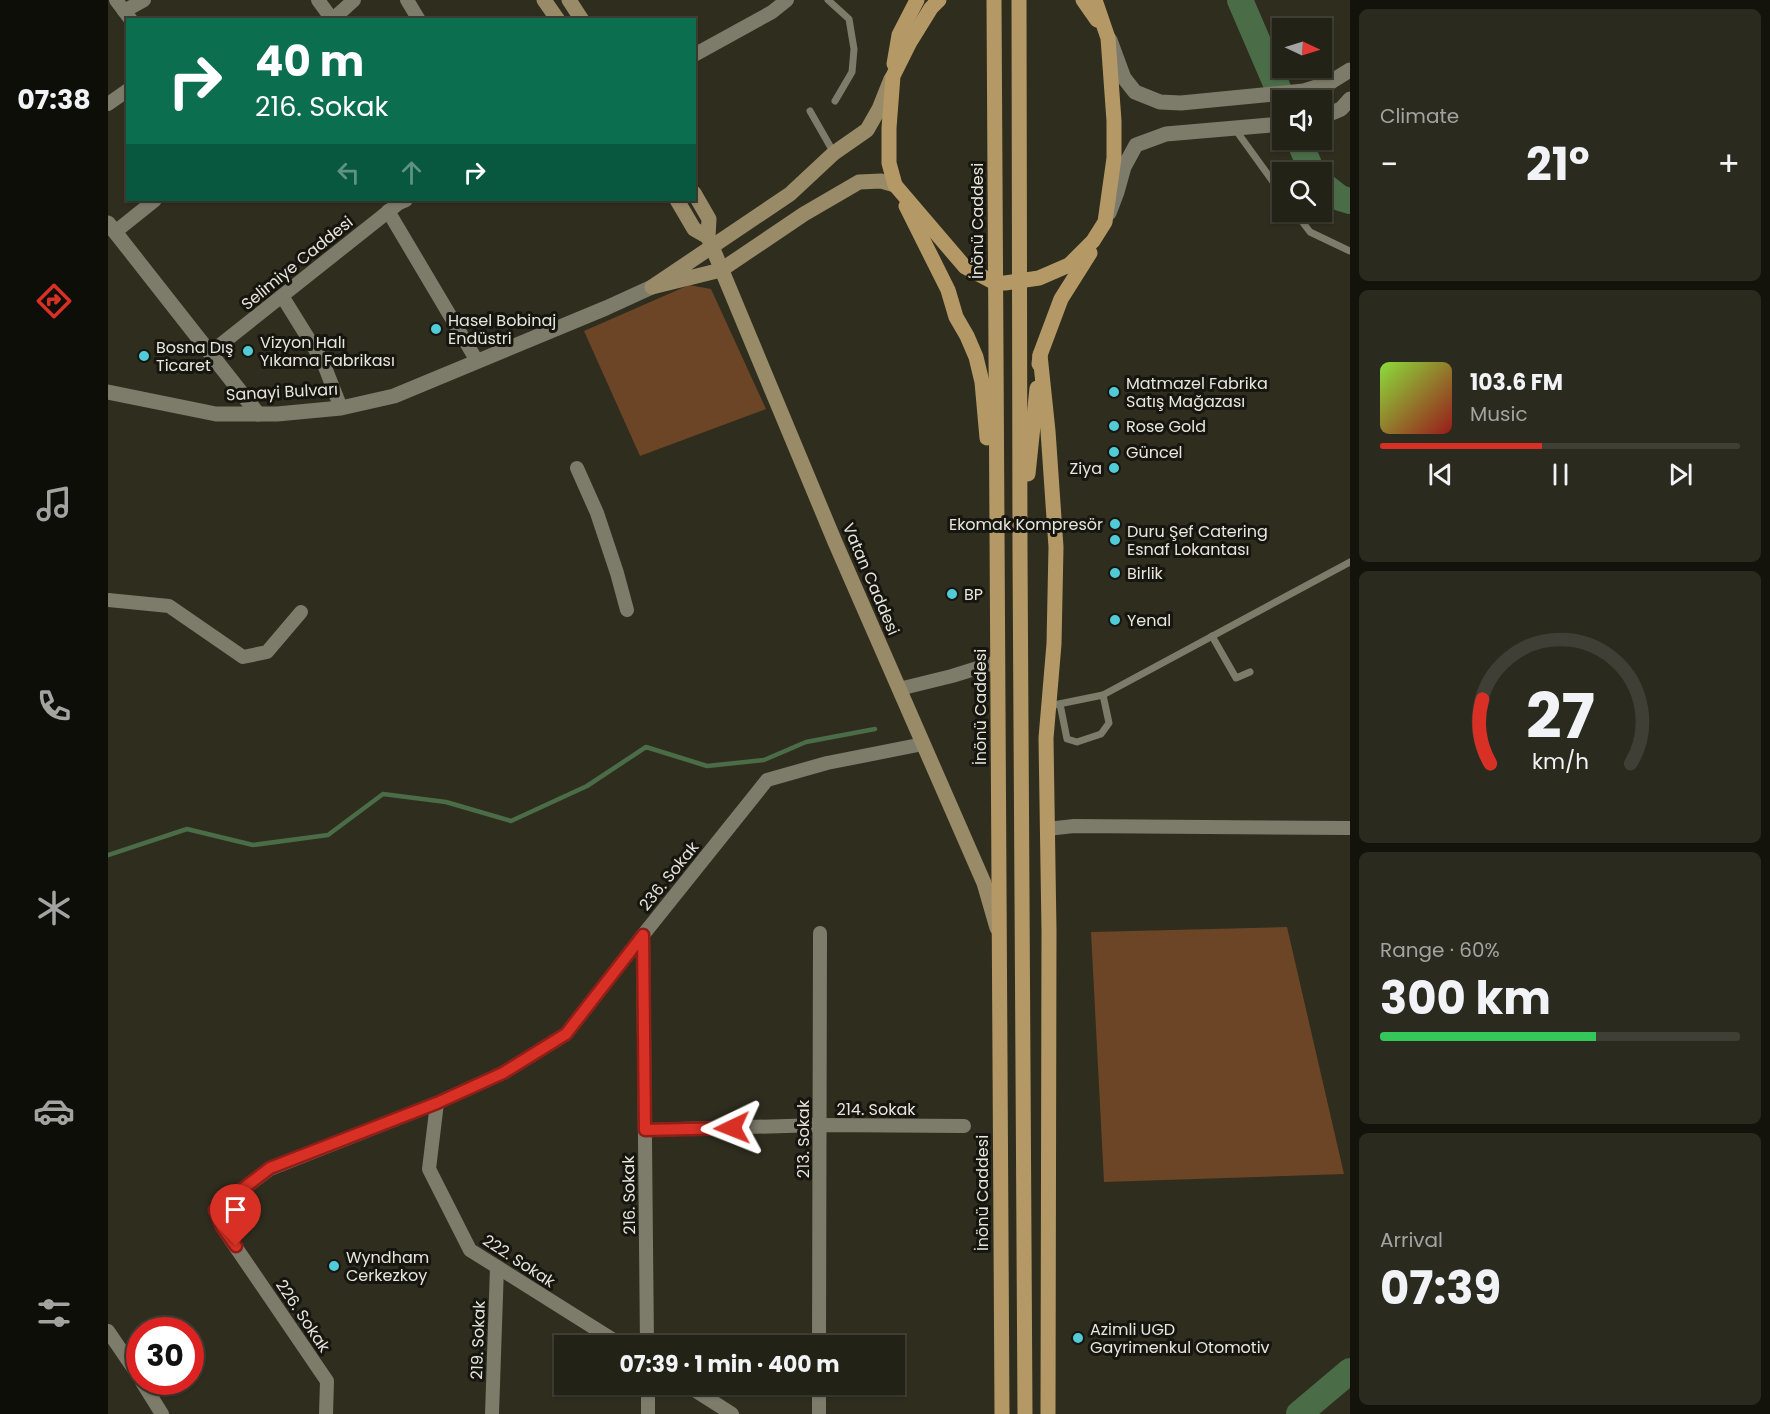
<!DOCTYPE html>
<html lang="en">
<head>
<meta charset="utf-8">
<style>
  :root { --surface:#232216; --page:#2b2a1f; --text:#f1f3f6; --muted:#a3a4a1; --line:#403f35; --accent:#d93025 }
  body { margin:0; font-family:Poppins,sans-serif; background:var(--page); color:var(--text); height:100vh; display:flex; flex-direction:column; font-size:22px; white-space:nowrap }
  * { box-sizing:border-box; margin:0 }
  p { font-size:20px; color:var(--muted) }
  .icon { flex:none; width:33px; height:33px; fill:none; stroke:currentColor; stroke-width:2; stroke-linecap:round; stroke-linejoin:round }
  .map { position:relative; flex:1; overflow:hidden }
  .details { display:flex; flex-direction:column; gap:9px; padding:9px; background:#13130c; width:420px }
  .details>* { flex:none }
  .top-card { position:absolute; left:18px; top:18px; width:570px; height:183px; border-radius:0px; box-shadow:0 2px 4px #0004,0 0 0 2px var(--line); background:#0b6e4f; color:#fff; overflow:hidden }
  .needle { width:39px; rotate:94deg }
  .tools { position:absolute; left:1164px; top:18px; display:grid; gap:12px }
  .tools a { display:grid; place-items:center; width:60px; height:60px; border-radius:0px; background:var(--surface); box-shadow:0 2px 4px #0004,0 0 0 2px var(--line); font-size:30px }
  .speed { position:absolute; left:18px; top:1317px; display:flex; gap:12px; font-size:30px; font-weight:700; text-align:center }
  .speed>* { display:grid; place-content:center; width:78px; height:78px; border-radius:50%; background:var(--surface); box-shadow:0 2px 4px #0004,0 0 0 2px var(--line); line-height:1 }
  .speed .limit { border:9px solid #d22; background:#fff; color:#111 }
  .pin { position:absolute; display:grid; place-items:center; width:51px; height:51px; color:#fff; margin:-62px -26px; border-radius:50% 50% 50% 0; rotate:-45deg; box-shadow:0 0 6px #0007 }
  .pin .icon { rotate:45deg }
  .me { position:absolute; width:66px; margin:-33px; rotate:268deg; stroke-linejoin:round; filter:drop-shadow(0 0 4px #0008) }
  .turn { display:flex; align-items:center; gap:21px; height:126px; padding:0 30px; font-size:27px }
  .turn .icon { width:78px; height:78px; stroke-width:2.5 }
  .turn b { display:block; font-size:42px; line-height:51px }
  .lanes { display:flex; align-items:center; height:57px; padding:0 30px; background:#0003; justify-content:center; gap:30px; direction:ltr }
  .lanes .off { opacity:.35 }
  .big { font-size:45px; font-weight:700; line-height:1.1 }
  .details .tile { flex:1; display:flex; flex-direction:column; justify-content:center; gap:9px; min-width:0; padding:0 21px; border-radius:9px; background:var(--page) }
  .details .dial { align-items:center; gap:0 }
  .dial svg { height:156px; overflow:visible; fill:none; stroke:var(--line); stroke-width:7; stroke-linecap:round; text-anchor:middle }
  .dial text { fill:var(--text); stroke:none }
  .song { display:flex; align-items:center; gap:18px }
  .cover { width:72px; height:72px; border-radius:9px; background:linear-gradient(135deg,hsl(90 70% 55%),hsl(0 70% 35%)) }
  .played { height:6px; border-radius:3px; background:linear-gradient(90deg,var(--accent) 45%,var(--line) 45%) }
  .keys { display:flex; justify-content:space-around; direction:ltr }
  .heat { display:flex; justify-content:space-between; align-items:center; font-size:33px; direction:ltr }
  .charge { height:9px; border-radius:4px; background:linear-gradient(90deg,#34c759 60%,var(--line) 0) }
  .trip { position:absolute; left:446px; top:1335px; width:351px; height:60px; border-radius:0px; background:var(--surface); box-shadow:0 2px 4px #0004,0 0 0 2px var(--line); font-weight:700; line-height:60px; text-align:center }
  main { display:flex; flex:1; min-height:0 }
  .tab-bar { display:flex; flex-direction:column; width:108px; justify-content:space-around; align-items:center; background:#0e0e09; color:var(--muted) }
  .tab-bar .icon { width:42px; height:42px }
  .tab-bar .selected { color:var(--accent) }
  .tab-bar b { font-size:27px; color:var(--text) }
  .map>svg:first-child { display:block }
  .green { fill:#6c4526 }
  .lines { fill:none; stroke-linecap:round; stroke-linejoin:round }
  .stream { stroke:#4a6c47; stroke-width:4.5 }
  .river { stroke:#4a6c47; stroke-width:26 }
  .service { stroke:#7d7b6a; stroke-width:7 }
  .minor { stroke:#7d7b6a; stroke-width:14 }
  .tertiary { stroke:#7d7b6a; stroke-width:15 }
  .secondary { stroke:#998a68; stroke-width:15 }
  .primary { stroke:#b49966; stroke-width:15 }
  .route-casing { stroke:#8d1f18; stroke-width:15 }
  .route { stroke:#d93025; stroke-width:10 }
  .poi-dot { fill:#52cbd9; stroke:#16150f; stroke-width:2 }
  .labels { text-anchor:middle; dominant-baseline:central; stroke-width:6; stroke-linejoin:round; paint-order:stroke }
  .street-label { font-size:16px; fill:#e7e6dc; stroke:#16150f }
  .poi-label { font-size:16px; fill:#e7e6dc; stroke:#16150f; text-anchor:start }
</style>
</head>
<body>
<main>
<nav class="tab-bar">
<b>07:38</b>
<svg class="icon selected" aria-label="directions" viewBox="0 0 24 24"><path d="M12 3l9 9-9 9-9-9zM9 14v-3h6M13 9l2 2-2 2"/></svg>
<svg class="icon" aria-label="music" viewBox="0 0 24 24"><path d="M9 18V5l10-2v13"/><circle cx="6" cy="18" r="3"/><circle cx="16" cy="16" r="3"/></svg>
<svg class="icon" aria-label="phone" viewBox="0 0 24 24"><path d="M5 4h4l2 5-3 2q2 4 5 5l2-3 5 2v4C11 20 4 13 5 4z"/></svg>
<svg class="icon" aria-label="climate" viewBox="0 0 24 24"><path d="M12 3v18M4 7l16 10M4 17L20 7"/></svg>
<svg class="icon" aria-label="car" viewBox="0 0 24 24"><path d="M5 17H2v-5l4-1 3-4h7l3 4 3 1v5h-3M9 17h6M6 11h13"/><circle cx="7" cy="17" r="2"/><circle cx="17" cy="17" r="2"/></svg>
<svg class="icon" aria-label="filters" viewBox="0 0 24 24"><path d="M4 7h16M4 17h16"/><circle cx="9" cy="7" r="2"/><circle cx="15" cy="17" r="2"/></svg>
</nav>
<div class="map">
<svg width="1242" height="1414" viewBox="0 0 1242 1414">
  <rect width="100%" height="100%" fill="#2f2d1e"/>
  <!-- green -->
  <g class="green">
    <path d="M581,285L603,289L658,409L532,456L476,331Z"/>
    <path d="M1179,927L1236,1174L996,1182L983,932Z"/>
  </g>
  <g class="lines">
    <!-- stream -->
    <path class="stream" d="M0,855L79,829L145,845L220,835L275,794L338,802L403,821L479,786L538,747L599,766L656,760L698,742L767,729"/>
    <!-- river -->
    <g class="river">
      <path d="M1132,0L1175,100"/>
      <path d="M1191,140L1204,172"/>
      <path d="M1214,184L1232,198L1242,201"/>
      <path d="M1191,1414L1242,1371"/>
    </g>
    <!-- service -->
    <g class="service">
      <path d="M720,0L741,19L746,49L744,72L727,101"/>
      <path d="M702,111L726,153"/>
      <path d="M1127,129L1174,194"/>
      <path d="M1187,212L1202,232L1242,251"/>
      <path d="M1104,636L1128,678L1142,672"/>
      <path d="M952,704L959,739L969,742L993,734L1001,723L995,695"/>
      <path d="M941,706L995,695L1242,562"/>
    </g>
    <!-- minor -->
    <g class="minor">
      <path d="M8,0L23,20"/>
      <path d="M210,0L224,19"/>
      <path d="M299,0L311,20"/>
      <path d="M16,11L36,0"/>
      <path d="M224,20L246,0"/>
      <path d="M586,55L664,12L679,0"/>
      <path d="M0,104L20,90"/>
      <path d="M280,211L369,361"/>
      <path d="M7,232L47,200"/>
      <path d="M174,296L215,362L233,408"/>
      <path d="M102,353L291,203L298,200"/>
      <path d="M469,468L489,513L509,573L519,610"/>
      <path d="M0,600L61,606L135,657L159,652L193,612"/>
      <path d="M791,689L844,676L889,662"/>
      <path d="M939,829L966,826L1242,828"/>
      <path d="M535,935L539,1346"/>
      <path d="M329,1103L321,1169L362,1250L515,1346"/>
      <path d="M537,1130L711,1125L856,1126"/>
      <path d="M0,1331L32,1378"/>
      <path d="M711,1346L712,933"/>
      <path d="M34,1382L54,1414"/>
      <path d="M540,1384V1414"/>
      <path d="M577,1384L624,1414"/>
      <path d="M218,1414L219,1381L114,1227L107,1210L162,1169L329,1103L395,1073L458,1034L535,935L659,780L719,763L815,744"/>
      <path d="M384,1414L389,1267"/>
      <path d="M711,1414V1384"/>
    </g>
    <!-- tertiary -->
    <g class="tertiary">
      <path d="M1002,40L1016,78L1027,92L1052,102L1073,103L1196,91L1221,83L1242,70"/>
      <path d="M1214,117L1233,109L1242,99"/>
      <path d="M1001,213L1009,192L1016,167L1028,145L1058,134L1174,124"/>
      <path d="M0,223L150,414"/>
      <path d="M0,392L108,414H169L233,408L286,396L498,308L544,287"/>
    </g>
    <!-- secondary -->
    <g class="secondary">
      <path d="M436,0L450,20"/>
      <path d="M461,0L474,20"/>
      <path d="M783,79L771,109L759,130L726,153L682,194L544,287L613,270L696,214L751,182L773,181L787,185"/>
      <path d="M586,193L601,219L600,237L727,542L876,883L889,928"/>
      <path d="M569,200L586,229L600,237"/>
    </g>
    <!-- primary -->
    <g class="primary">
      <path d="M831,0L823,8L802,42L785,76L781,128V163L787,185L857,267L887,283H897L931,278L961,265L985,241L997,222L1006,158V121L1000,38L987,0"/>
      <path d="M886,0L894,1414"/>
      <path d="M911,0L912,552L917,1414"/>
      <path d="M975,0L989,20"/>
      <path d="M786,64L791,35L809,0"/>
      <path d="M798,206L840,290L848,317L859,336L868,357L874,382L879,438"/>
      <path d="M932,355L940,431L948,547L946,644L938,738L941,931L940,1414"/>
      <path d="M931,364L932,355L953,299L982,253"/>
      <path d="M920,474L929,388"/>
    </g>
  </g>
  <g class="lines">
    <defs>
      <path id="route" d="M128,1246L114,1227L107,1210L162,1168L329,1103L395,1073L458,1034L535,935L537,1130L624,1128"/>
    </defs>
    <!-- route casing -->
    <use href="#route" class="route-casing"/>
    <!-- route -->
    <use href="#route" class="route"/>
  </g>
  <!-- markers -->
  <g class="poi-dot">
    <circle cx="328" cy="329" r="6"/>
    <circle cx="140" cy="351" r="6"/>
    <circle cx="36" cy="356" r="6"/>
    <circle cx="1006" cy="392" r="6"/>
    <circle cx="1006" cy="426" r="6"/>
    <circle cx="1006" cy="452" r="6"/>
    <circle cx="1006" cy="468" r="6"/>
    <circle cx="1007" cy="524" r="6"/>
    <circle cx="1007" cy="540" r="6"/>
    <circle cx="1007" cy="573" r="6"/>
    <circle cx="844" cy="594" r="6"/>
    <circle cx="1007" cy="620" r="6"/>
    <circle cx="226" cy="1266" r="6"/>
    <circle cx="970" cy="1338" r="6"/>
  </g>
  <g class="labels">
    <!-- street labels -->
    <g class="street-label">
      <text transform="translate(869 221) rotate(-90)">İnönü Caddesi</text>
      <text transform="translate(189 263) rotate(-39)">Selimiye Caddesi</text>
      <text transform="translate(174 392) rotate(-3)">Sanayi Bulvarı</text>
      <text transform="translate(763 579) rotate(67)">Vatan Caddesi</text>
      <text transform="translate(872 707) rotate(-90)">İnönü Caddesi</text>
      <text transform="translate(561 876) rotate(-51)">236. Sokak</text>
      <text x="768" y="1109">214. Sokak</text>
      <text transform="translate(695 1139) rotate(-90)">213. Sokak</text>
      <text transform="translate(874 1193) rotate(-90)">İnönü Caddesi</text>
      <text transform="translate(521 1195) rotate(-91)">216. Sokak</text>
      <text transform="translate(411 1261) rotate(33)">222. Sokak</text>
      <text transform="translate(195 1316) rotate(56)">226. Sokak</text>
      <text transform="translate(370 1340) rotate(-88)">219. Sokak</text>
    </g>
    <!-- poi labels -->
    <g class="poi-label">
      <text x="340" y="320">Hasel Bobinaj<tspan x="340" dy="18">Endüstri</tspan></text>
      <text x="152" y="342">Vizyon Halı<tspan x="152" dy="18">Yıkama Fabrikası</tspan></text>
      <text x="48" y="347">Bosna Dış<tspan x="48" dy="18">Ticaret</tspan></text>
      <text x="1018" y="383">Matmazel Fabrika<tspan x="1018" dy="18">Satış Mağazası</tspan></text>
      <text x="1018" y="426">Rose Gold</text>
      <text x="1018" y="452">Güncel</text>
      <text x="994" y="468" text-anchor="end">Ziya</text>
      <text x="995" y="524" text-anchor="end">Ekomak Kompresör</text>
      <text x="1019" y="531">Duru Şef Catering<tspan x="1019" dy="18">Esnaf Lokantası</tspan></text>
      <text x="1019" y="573">Birlik</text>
      <text x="856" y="594">BP</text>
      <text x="1019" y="620">Yenal</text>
      <text x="238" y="1257">Wyndham<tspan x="238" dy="18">Cerkezkoy</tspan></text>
      <text x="982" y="1329">Azimli UGD<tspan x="982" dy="18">Gayrimenkul Otomotiv</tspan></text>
    </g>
  </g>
</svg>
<div class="tools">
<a><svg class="needle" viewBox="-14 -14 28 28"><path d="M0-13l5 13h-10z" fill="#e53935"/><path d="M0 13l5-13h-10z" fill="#a3a4a1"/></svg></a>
<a><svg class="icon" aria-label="sound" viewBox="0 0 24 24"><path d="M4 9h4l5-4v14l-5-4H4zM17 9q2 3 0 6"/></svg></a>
<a><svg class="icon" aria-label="search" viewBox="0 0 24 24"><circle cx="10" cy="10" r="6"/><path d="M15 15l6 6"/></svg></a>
</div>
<div class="speed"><div class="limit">30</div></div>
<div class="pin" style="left:128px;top:1246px;background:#d93025"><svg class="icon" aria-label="arrive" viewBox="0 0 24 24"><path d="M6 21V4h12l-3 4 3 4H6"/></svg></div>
<svg class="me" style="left:624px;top:1128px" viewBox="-20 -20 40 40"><path d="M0-17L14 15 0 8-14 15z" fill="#d93025" stroke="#fff" stroke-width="4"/></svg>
<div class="trip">07:39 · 1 min · 400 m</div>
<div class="top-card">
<div class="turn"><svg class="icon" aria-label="right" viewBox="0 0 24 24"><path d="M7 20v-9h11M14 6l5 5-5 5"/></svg><div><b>40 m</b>216. Sokak</div></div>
<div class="lanes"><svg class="icon off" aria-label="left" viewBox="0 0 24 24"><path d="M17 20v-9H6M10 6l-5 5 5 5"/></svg><svg class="icon off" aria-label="ahead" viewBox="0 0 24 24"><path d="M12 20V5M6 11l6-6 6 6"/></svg><svg class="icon" aria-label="right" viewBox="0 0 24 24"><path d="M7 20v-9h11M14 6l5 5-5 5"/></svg></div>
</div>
</div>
<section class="details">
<div class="tile"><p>Climate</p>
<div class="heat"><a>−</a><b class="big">21°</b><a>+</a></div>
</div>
<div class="tile">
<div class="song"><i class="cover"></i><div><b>103.6 FM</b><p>Music</p></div></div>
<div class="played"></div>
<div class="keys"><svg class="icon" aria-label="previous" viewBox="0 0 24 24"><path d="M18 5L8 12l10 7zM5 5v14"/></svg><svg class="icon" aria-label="pause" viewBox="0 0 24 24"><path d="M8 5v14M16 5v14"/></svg><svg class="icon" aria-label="next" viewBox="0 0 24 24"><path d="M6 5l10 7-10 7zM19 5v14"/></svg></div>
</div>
<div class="tile dial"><svg viewBox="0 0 100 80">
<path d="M14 69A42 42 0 1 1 86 69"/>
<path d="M14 69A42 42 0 0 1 10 36" stroke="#d93025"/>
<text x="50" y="56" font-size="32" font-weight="700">27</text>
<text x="50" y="72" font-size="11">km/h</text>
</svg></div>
<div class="tile"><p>Range · 60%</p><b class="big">300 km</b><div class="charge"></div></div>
<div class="tile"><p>Arrival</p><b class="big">07:39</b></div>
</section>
</main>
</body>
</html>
